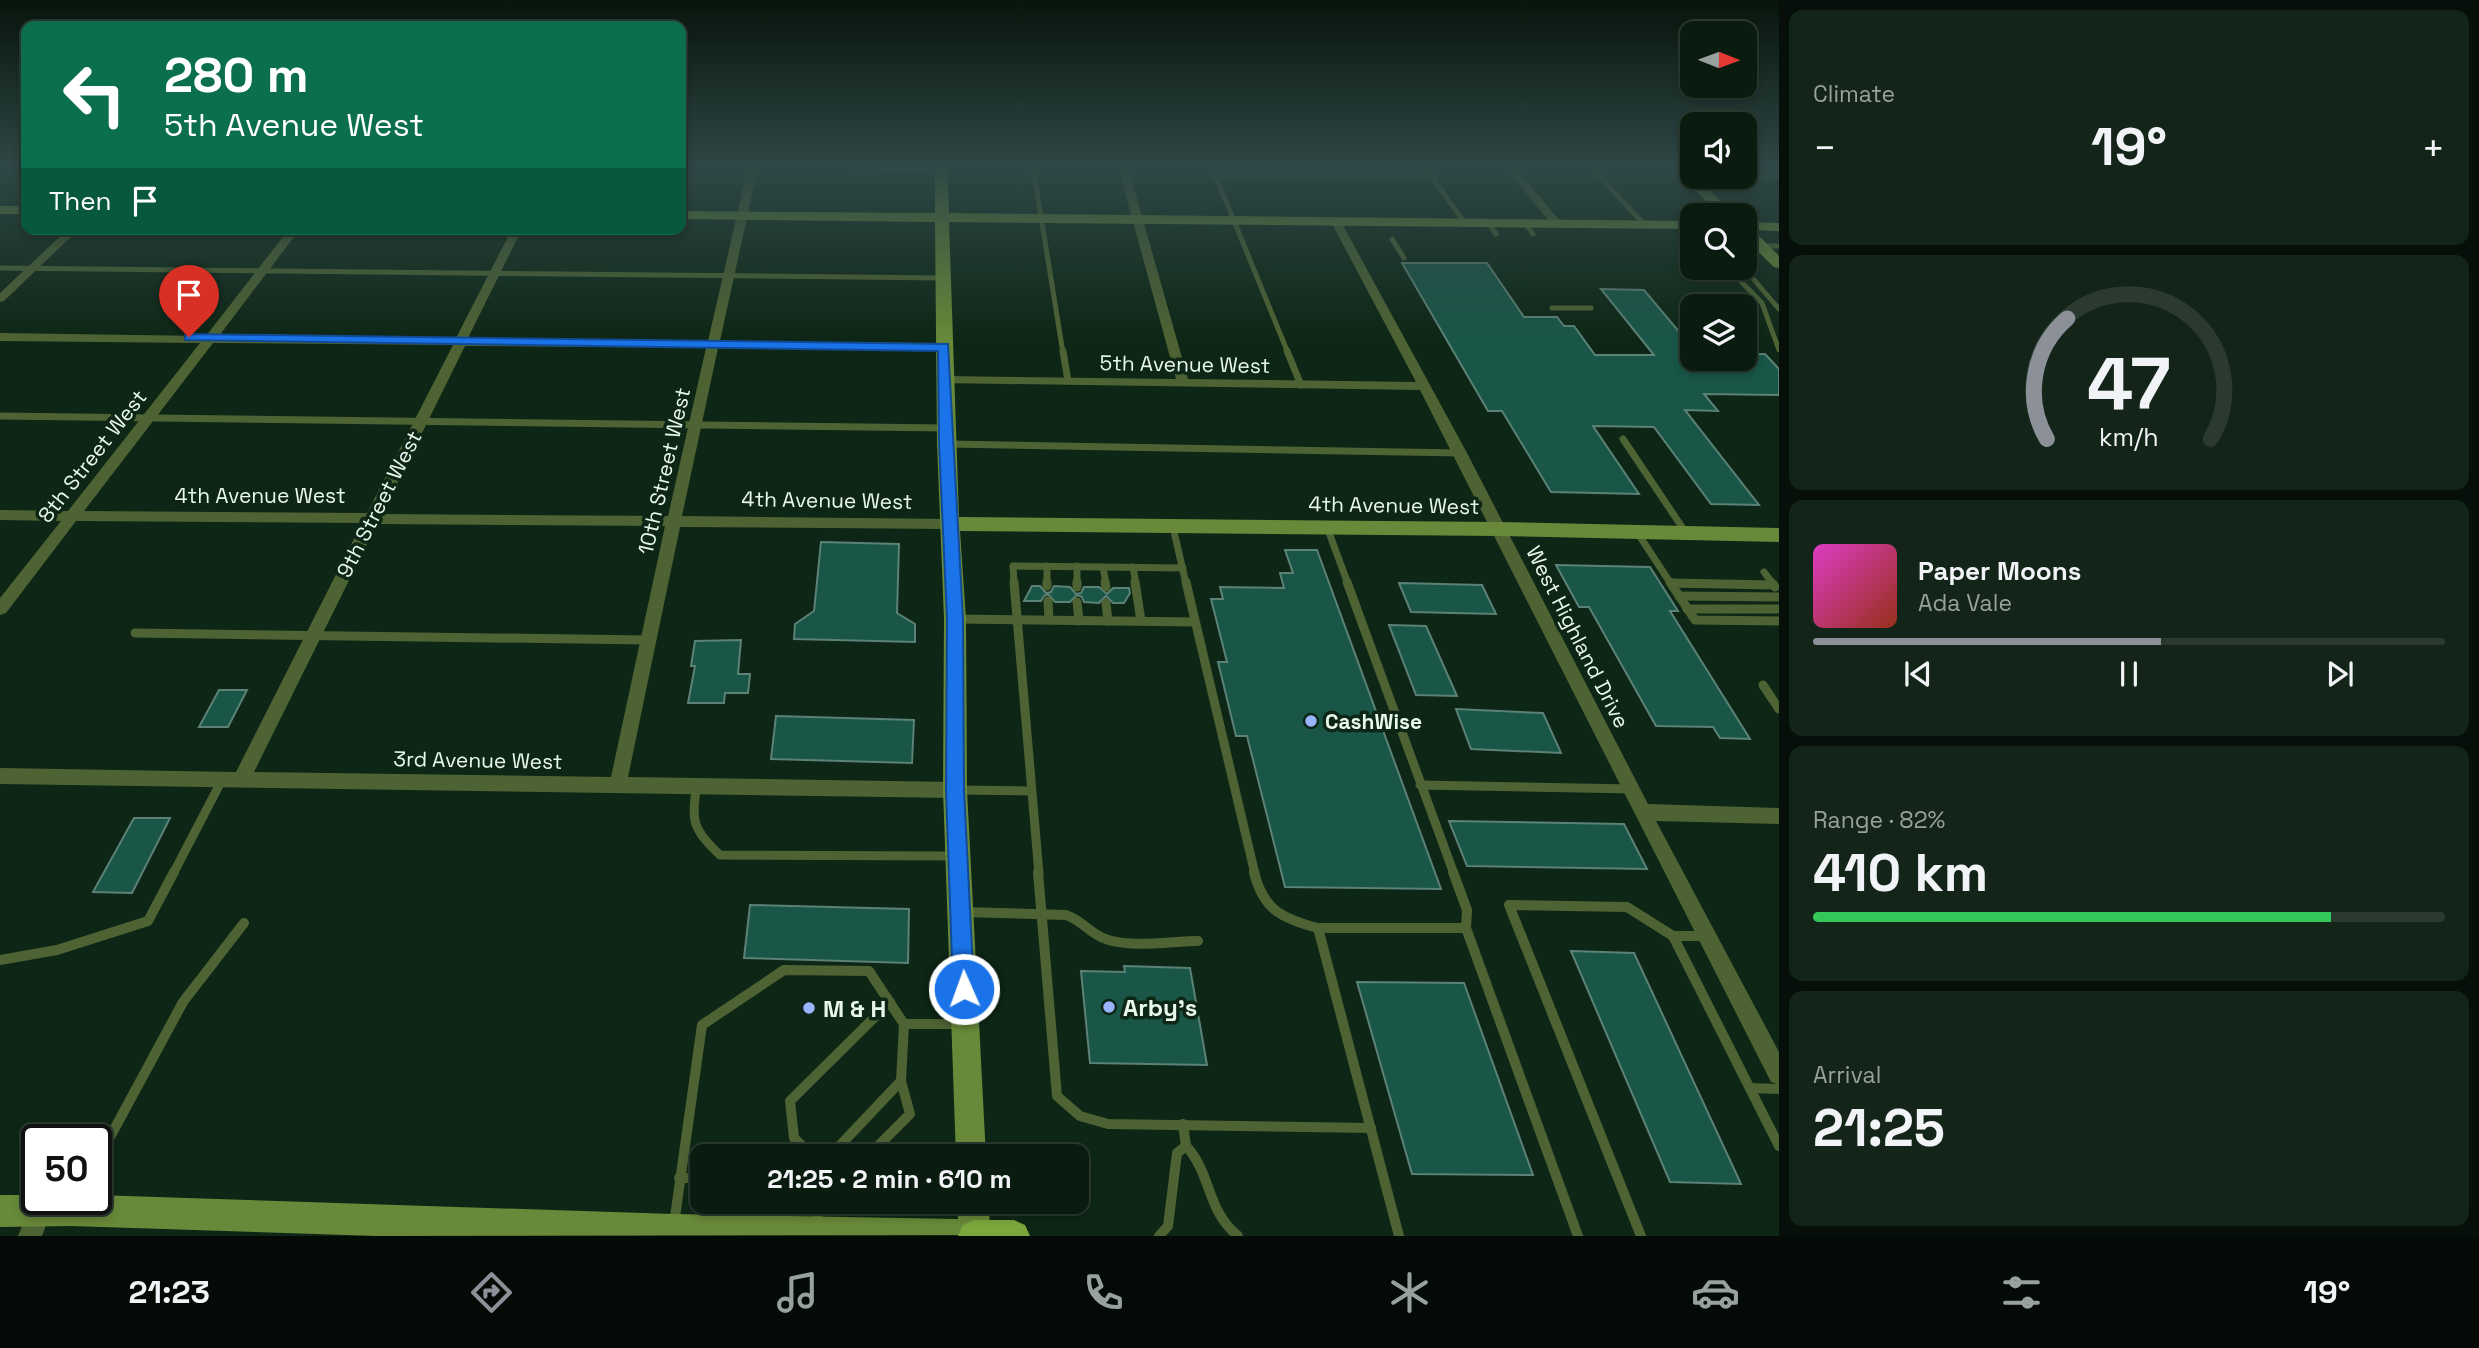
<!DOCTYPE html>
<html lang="en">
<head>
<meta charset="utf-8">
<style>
  :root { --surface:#0a1c10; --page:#132519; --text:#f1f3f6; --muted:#99a19f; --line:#2a3a30; --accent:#8c9099 }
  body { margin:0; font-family:"Space Grotesk",sans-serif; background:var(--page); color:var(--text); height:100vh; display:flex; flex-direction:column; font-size:26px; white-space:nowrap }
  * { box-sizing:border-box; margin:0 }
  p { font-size:23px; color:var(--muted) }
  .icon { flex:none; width:38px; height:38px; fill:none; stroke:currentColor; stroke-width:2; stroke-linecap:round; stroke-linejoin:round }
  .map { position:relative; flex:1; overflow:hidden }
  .panel { display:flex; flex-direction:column; gap:10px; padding:10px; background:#060f09; width:700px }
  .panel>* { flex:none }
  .top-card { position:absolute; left:21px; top:21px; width:665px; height:214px; border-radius:14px; box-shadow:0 4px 10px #0003,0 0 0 2px var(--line); background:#0b6e4f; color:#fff; overflow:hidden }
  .needle { width:46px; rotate:91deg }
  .tools { position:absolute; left:1680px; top:21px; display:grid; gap:14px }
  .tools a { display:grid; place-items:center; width:77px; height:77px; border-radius:14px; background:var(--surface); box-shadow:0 4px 10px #0003,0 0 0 2px var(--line); font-size:35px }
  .speed { position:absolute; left:21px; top:1124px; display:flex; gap:14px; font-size:35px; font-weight:700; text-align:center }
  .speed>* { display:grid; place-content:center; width:91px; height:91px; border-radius:50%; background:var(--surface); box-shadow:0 4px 10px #0003,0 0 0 2px var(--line); line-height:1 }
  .speed .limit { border:4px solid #111; border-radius:10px; background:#fff; color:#111 }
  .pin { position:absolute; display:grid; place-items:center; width:60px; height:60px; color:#fff; margin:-72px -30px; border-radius:50% 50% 50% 0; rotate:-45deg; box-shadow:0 0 7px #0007 }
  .pin .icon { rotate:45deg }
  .me { position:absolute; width:77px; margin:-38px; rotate:358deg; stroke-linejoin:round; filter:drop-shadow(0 0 5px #0008) }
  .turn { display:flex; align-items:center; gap:24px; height:147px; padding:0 28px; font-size:32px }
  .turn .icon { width:91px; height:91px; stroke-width:2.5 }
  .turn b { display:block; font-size:49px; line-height:60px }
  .then { display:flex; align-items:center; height:66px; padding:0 28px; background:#0003; gap:14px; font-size:26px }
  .big { font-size:52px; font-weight:700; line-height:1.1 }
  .panel .card { flex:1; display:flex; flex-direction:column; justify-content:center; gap:10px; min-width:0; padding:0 24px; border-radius:14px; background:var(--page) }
  .panel .dial { align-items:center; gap:0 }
  .dial svg { height:182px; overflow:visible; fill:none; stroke:var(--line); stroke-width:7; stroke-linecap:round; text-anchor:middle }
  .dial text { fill:var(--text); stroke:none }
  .song { display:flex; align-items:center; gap:21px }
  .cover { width:84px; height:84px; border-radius:10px; background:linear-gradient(135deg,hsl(310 70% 55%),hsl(10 70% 35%)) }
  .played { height:7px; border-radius:4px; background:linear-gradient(90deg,var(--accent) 55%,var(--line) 55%) }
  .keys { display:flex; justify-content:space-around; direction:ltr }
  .heat { display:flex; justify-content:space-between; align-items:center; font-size:38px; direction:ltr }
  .charge { height:10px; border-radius:5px; background:linear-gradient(90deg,#34c759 82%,var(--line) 0) }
  .trip { position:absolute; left:690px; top:1144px; width:399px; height:70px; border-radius:14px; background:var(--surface); box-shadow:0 4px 10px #0003,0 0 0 2px var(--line); font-weight:700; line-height:70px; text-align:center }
  .menu { display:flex; height:112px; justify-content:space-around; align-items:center; background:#040b06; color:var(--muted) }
  .menu .icon { width:49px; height:49px }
  .menu .current { color:var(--accent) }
  .menu b { font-size:32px; color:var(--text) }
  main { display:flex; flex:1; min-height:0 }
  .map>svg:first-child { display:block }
  .building { fill:#195648; stroke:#5c8176; stroke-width:2 }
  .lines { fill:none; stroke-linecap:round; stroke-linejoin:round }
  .lane-far3 { stroke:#4e6333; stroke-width:5 }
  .lane-far2 { stroke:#4e6333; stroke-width:7 }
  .lane-far1 { stroke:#4e6333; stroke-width:9 }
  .lane { stroke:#4e6333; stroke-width:10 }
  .street { fill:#4e6333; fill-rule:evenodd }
  .secondary { fill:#688939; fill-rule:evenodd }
  .primary { fill:#7ba73c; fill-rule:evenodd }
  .route { fill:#1a73e8; stroke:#114b97; stroke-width:2 }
  .poi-dot { fill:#9ab5fd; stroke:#0d2615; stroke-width:2.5 }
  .labels { text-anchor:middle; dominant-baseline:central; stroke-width:7; stroke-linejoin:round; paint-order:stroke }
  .street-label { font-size:21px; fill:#e9f8ec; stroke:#0d2615 }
  .poi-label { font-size:21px; font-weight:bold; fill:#e9f8ec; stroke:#0d2615; text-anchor:start }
  .near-poi-label { font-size:24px; font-weight:bold; fill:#e9f8ec; stroke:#0d2615; text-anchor:start }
</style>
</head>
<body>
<main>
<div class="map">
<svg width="1779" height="1236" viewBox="0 0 1779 1236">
  <rect width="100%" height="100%" fill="#0d2615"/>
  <!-- building -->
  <g class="building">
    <path d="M1402,263H1487L1524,317H1557L1564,326H1574L1595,355H1654L1601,289L1644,290L1692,347V359H1745V354H1765L1779,369V395L1704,394L1718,411L1685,410L1759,505L1711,504L1654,427L1593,426L1639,494L1551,492L1502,411H1488Z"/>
    <path d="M821,542L899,544L897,613L915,624V642L794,639L795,624L814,611Z"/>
    <path d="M1285,550H1317L1441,889L1285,887L1247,736H1236L1218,662H1227L1211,599H1223L1220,587L1284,588L1280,573H1293Z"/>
    <path d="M1556,565L1650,567L1678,611H1670L1750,739L1720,738L1713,727L1656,726L1589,607H1579Z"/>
    <path d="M1399,583L1482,585L1496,614L1411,612Z"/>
    <path d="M1032,586H1040L1046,593L1051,592L1054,586L1070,587L1076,594L1081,593L1084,587H1099L1107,594L1113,588H1129L1130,593L1124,603H1113L1106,596L1099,603L1084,602L1082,597L1077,595L1070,602H1055L1048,594L1044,596L1041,601H1024Z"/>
    <path d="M1389,625L1426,626L1457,696L1416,695Z"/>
    <path d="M741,640L738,674H750L748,693H725L724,703H688L695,666H691L695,641Z"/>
    <path d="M219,690H247L228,727H199Z"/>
    <path d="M1456,709L1543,713L1561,753L1471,749Z"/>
    <path d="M776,716L914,720L912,763L771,759Z"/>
    <path d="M134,818H170L132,893L93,892Z"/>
    <path d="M1449,821L1624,824L1647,869L1467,866Z"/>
    <path d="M750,905L909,909L908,963L744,958Z"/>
    <path d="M1571,951L1634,953L1741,1184L1670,1182Z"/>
    <path d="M1124,966L1190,968L1207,1065L1090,1063L1081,971L1125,972Z"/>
    <path d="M1357,982L1464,983L1533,1175L1412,1174Z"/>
  </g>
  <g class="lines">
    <!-- lane-far3 -->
    <g class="lane-far3">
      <path d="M848,167L941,168"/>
      <path d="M1033,167L1063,353"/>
      <path d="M1212,167L1288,353"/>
      <path d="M1425,167L1464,222"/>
      <path d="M1591,167L1644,224"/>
      <path d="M1216,177L1432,178"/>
      <path d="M1688,177H1779"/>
      <path d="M1488,222L1496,234"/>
      <path d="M1525,223L1533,234"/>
      <path d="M1392,239L1404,258"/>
      <path d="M1761,246H1779"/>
      <path d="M0,268L943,278"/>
      <path d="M1728,268L1762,303L1779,350"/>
      <path d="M1744,268L1779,309"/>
      <path d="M1552,308H1591"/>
    </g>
    <!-- lane-far2 -->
    <g class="lane-far2">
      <path d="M1063,351L1068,381"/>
      <path d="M1287,351L1301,385"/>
      <path d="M0,416L945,428"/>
      <path d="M1623,439L1686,533"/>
      <path d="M949,444L1460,453"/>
      <path d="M1173,527L1186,584"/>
      <path d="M1327,527L1348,584"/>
      <path d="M1637,532L1671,584"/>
      <path d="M1047,566V584"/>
      <path d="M1077,566V584"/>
      <path d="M1103,567L1106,584"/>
      <path d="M1133,567L1136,584"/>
      <path d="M1764,572L1773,584"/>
      <path d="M1671,583L1719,584"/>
      <path d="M1014,584L1013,566L1183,568"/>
    </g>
    <!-- lane-far1 -->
    <g class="lane-far1">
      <path d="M1014,582L1039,874"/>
      <path d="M1047,582V586"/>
      <path d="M1077,582V587"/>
      <path d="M1105,582L1106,587"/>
      <path d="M1135,582L1141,621"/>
      <path d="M1186,582L1255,874"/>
      <path d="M1347,582L1454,874"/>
      <path d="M1670,582L1695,620L1779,621"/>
      <path d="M1771,582L1775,587"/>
      <path d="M1671,583L1774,585"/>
      <path d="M1679,596L1779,597"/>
      <path d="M1048,601L1049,620"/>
      <path d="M1077,602L1079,621"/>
      <path d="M1106,603L1108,621"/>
      <path d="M1687,609H1779"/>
      <path d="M957,619L1195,622"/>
      <path d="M135,633L647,640"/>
      <path d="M1763,685L1779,709"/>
      <path d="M1420,785L1633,789"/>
      <path d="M697,786C690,821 694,831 720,855L955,856"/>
      <path d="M956,790L1030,791"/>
      <path d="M173,874L223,778"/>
    </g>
    <!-- lane -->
    <g class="lane">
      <path d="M1038,872L1057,1096L1080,1116L1108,1124L1371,1128"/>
      <path d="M1254,872C1263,910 1283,919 1318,928"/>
      <path d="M963,912L1066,915C1081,920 1089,932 1103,938C1128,949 1172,941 1198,941"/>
      <path d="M1466,928L1578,1236"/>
      <path d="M1673,936L1779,1146"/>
      <path d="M0,960L57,950L148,921L174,872"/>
      <path d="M1750,1088L1779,1089"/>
      <path d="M1183,1124L1186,1146"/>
      <path d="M814,1157L794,1138L790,1101L890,1002"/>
      <path d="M829,1157L901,1081"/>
      <path d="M867,1157L910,1114L901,1081L904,1024"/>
      <path d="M96,1163L183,1002L244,923"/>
      <path d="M679,1178H702"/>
      <path d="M674,1224L702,1025L784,970L869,971L904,1024H961"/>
      <path d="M817,1227L819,1202"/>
      <path d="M1159,1236L1168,1226L1177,1153L1186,1146C1212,1174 1206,1210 1238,1236"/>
      <path d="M1399,1236L1318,928H1466L1467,910L1453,872"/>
      <path d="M1641,1236L1509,905L1627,907L1673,936H1705"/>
    </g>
    <!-- street -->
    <g class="street">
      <path d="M748,167H758L720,341L944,343L950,347L944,351L718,348L682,516L950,519L957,524L950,529L680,527L628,777L955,782L961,784L964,790L961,796L955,798L0,784V768L236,772L362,523L76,521L6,613L0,615V598L61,521L0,520V510L68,511L200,343L0,341V333L206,336L289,229H300L219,336L456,338L512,229H522L468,338L708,341ZM213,343L453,345L367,513L84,511ZM465,346L706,348L668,516L382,514ZM377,524L665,526L611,777L254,772Z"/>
      <path d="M1118,167H1128L1188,379L1416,382L1330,220L1339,218L1467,453L1648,804L1779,808V824L1656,821L1779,1052V1085L1771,1082L1420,390L941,383L939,380L945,376L1176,379Z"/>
      <path d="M1505,167H1515L1561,222V226H1553Z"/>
      <path d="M68,229H79L4,301L0,302V293Z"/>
      <path d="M39,1200L47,1204L51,1212L42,1236H18L31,1204Z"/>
    </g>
    <!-- secondary -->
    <g class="secondary">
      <path d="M935,167H947L949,213L1692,221V229L949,222L959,517L1499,522L1779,528V542L1499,536L960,531L966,619L967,790L986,1157H956L943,790L944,619L937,443L935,222L681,219V211L935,213Z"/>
      <path d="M1672,167H1685L1692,177H1696L1735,215H1720Z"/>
      <rect x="0" y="206" width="26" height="8"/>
      <path d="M1745,222L1779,223V231L1753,230L1779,256V268L1774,267L1745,239Z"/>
      <path d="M0,1195H37V1199H96V1195L673,1214L958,1219L957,1202H989L990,1235L377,1236L71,1226L0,1227Z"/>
    </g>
    <!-- primary -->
    <path class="primary" d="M974,1220H1014L1025,1225L1030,1236H958L963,1225Z"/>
  </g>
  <!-- sky -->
  <linearGradient id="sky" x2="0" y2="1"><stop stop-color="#07150c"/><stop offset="0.49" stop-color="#2f4746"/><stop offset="1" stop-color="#2f4746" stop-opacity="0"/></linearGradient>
  <rect width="1779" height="340" fill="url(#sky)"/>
  <!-- route -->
  <path class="route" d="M189,334L948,344L963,619L964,790L974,989L971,997L964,1000L956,997L953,989L946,790L947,619L939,443L938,351L185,340V335Z"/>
  <!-- markers -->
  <g class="poi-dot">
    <circle cx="1311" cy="721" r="7"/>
    <circle cx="1109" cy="1007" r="7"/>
    <circle cx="809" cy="1008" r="7"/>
  </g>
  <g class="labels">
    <!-- street labels -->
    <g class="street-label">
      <text transform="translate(1185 364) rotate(1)">5th Avenue West</text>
      <text transform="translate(92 456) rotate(-52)">8th Street West</text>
      <text transform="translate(664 471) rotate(-77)">10th Street West</text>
      <text x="260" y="495">4th Avenue West</text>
      <text transform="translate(827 500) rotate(1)">4th Avenue West</text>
      <text transform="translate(379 504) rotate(-63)">9th Street West</text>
      <text transform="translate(1394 505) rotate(1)">4th Avenue West</text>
      <text transform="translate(1578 637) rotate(63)">West Highland Drive</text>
      <text transform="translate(478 760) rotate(1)">3rd Avenue West</text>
    </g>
    <!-- poi labels -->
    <g class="poi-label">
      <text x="1325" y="721">CashWise</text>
    </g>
    <!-- near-poi labels -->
    <g class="near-poi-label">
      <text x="1123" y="1007">Arby's</text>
      <text x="823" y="1008">M &amp; H</text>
    </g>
  </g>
</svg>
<div class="tools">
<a><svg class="needle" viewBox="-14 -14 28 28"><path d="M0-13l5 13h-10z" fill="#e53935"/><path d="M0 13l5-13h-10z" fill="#99a19f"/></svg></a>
<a><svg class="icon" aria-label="sound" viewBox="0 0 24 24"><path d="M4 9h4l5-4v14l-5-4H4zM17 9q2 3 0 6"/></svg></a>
<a><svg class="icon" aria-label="search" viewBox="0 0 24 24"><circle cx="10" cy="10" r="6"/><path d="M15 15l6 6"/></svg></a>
<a><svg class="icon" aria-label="layers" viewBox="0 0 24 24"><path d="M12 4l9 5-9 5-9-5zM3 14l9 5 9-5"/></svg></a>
</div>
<div class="speed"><div class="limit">50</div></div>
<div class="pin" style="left:189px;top:337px;background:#d93025"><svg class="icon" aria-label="arrive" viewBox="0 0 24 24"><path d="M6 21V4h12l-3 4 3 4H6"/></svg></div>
<svg class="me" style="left:964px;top:989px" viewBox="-20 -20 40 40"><circle r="17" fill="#1a73e8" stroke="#fff" stroke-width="3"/><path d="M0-11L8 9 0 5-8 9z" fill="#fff"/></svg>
<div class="trip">21:25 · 2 min · 610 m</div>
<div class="top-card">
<div class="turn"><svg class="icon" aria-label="left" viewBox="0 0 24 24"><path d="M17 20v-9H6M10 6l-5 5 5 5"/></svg><div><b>280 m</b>5th Avenue West</div></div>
<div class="then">Then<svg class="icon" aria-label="arrive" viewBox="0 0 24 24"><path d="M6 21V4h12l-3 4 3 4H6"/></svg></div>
</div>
</div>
<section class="panel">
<div class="card"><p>Climate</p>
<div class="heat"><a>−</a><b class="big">19°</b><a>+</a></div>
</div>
<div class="card dial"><svg viewBox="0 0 100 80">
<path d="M14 69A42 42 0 1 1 86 69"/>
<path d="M14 69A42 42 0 0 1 23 16" stroke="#8c9099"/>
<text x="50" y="56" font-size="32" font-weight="700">47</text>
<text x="50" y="72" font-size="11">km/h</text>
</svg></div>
<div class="card">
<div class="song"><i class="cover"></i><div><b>Paper Moons</b><p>Ada Vale</p></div></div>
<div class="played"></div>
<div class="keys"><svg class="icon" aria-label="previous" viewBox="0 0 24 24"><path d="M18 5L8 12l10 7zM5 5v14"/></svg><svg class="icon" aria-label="pause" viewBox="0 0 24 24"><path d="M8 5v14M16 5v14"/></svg><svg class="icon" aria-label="next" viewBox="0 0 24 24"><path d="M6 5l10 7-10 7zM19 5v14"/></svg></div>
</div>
<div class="card"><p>Range · 82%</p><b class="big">410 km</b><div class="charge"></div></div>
<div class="card"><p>Arrival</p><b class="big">21:25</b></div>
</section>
</main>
<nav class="menu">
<b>21:23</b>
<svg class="icon current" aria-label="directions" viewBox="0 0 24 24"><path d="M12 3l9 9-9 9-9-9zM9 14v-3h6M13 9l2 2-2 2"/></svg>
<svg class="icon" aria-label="music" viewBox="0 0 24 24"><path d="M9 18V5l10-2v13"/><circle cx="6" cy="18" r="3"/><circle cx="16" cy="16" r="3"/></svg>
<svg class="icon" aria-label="phone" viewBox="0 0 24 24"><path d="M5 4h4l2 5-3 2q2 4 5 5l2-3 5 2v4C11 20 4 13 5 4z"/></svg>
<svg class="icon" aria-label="climate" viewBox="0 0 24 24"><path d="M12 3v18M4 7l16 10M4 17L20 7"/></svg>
<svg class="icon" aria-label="car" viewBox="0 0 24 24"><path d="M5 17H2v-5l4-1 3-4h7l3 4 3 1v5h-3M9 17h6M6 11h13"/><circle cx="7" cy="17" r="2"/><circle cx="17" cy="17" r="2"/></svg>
<svg class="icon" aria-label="filters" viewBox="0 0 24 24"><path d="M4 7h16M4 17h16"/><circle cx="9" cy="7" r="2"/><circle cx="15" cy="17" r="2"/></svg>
<b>19°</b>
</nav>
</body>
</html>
